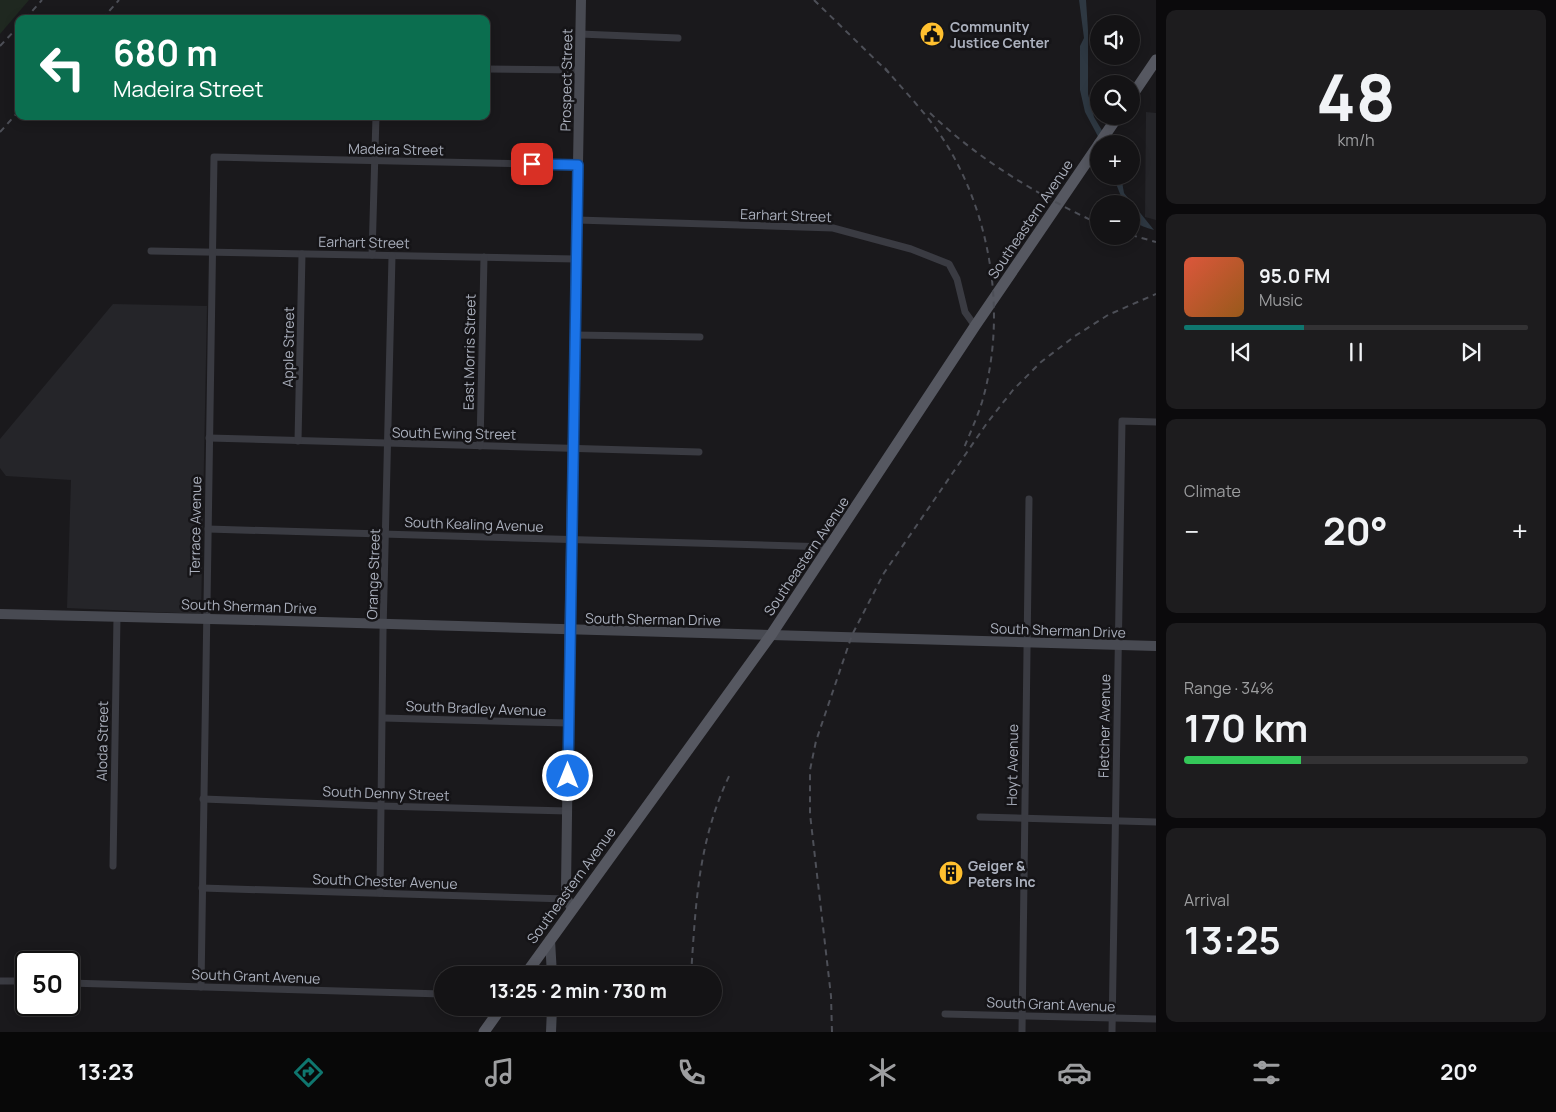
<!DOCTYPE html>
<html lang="en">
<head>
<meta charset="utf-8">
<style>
  :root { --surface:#141315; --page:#1d1c1e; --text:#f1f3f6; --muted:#9d9ea0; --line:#333234; --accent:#0f766e }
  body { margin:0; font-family:Manrope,sans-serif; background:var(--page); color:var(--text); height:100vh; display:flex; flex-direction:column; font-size:19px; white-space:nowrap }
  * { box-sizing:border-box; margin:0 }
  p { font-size:16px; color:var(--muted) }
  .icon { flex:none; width:28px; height:28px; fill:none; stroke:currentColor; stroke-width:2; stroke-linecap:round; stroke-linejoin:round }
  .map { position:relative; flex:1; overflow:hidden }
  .details { display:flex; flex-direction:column; gap:10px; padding:10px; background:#0b0a0c; width:400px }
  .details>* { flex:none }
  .guide { position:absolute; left:15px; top:15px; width:475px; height:105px; border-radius:10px; box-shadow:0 2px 12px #0003,0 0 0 1px var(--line); background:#0b6e4f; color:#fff; overflow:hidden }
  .buttons { position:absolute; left:1090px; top:15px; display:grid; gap:10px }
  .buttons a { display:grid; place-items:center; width:50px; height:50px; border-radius:50%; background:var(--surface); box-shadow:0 2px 12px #0003,0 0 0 1px var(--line); font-size:25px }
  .speed { position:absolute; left:15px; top:951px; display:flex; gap:10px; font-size:25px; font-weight:700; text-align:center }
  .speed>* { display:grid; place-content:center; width:65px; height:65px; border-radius:50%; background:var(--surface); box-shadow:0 2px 12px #0003,0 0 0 1px var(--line); line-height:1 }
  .speed .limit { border:2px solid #111; border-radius:8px; background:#fff; color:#111 }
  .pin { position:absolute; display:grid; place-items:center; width:42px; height:42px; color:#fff; margin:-21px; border-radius:10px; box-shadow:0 2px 8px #0006 }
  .me { position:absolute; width:55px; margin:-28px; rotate:0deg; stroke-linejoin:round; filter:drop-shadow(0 0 4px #0008) }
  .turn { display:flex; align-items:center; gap:18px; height:105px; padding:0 15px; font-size:22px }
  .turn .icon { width:65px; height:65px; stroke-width:2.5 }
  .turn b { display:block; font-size:35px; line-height:42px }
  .big { font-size:38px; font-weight:700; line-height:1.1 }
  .details .widget { flex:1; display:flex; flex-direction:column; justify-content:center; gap:8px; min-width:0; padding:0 18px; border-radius:10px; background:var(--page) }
  .details .dial { align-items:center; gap:0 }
  .dial b { font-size:65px; line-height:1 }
  .song { display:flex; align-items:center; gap:15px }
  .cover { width:60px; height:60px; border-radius:8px; background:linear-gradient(135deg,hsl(10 70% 55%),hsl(30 70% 35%)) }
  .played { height:5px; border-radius:2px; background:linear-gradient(90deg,var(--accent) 35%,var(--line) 35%) }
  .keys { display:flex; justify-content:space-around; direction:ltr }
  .heat { display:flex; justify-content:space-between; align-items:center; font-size:28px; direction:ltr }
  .charge { height:8px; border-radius:4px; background:linear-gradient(90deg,#34c759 34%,var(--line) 0) }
  .trip { position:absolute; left:434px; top:966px; width:288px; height:50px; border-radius:25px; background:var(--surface); box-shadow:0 2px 12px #0003,0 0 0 1px var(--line); font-weight:700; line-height:50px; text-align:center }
  .tab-bar { display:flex; height:80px; justify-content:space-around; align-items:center; background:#080808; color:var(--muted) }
  .tab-bar .icon { width:35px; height:35px }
  .tab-bar .selected { color:var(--accent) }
  .tab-bar b { font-size:22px; color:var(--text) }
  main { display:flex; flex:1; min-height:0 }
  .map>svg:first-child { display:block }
  .built { fill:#252529 }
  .green { fill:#1f2820 }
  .water { fill:#2e3842 }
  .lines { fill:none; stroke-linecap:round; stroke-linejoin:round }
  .street { stroke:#3a3b42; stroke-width:7 }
  .secondary { stroke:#484a52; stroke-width:10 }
  .primary { stroke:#565861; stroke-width:11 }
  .rail { stroke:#4d4f57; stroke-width:2; stroke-dasharray:6 5; stroke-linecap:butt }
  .route-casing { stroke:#114b97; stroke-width:12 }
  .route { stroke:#1a73e8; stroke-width:9 }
  .labels { text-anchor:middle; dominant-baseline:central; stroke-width:5; stroke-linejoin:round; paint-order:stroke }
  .poi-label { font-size:14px; font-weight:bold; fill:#abb0bd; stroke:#151417; text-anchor:start }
  .street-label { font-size:14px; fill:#abb0bd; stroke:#151417 }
</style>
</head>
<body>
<main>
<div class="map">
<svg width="1156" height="1032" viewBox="0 0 1156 1032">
  <rect width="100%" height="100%" fill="#1a191c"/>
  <!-- built -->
  <g class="built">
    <path d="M1146,112L1156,113V220L1145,217Z"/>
    <path d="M113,304L207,306L201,614L67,608L71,480L6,476L0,468V439Z"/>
  </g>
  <!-- green -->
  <path class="green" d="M0,0H29L0,34Z"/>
  <!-- water -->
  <g class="water">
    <path d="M1079,0H1086L1088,30V94L1094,117L1110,144H1102L1085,112L1080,90V46L1084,38Z"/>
    <path d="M1113,176H1121L1124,193L1154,230C1137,225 1131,223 1131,204H1124Z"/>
  </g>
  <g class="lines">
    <!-- street -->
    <g class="street">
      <path d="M580,34L678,38"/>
      <path d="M486,69L580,70"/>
      <path d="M577,220L833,228L911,249L949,264L957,279L965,312L975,326"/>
      <path d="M151,251L576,259"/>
      <path d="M372,255L376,116"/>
      <path d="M575,335L700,337"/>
      <path d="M209,438L699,452"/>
      <path d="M298,441L302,254"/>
      <path d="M480,446L484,257"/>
      <path d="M208,529L830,547"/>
      <path d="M383,718L568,723"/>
      <path d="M203,799L381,806L568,811"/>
      <path d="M980,817L1156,822"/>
      <path d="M113,866L117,616"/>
      <path d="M202,888L567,899"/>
      <path d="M380,893L383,632L392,256"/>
      <path d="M0,981H26"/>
      <path d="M69,983L442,994"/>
      <path d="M201,987L214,157L578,165"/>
      <path d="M945,1014L1156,1019"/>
      <path d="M1022,1032L1029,499"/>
      <path d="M1112,1032L1122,421L1156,422"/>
    </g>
    <!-- secondary -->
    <g class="secondary">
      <path d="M0,614L251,620L1156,646"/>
      <path d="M572,909L567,899L566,888L570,599L581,0"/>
      <path d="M550,940L552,975"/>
      <path d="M551,1032L552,1008"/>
    </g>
    <!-- primary -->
    <g class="primary">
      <path d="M1131,97L1156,60"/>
      <path d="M1099,144L1118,116"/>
      <path d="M525,975L771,635L975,326L1099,144"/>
      <path d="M484,1032L501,1008"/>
    </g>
    <!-- rail -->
    <g class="rail">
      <path d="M814,0L889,73"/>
      <path d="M25,19L42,0"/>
      <path d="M102,19L119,0"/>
      <path d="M0,46L19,26"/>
      <path d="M885,68C905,92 928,115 945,142C992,217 1007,317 982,402C977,418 970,433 964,448"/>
      <path d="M930,113C979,160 1038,195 1099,224"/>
      <path d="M0,132L19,111"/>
      <path d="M1131,235L1156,242"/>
      <path d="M691,975C696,901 698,840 731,772"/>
      <path d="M832,1032L831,996L810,814V770L816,741L852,635L884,573L987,423L1013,390L1041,362L1075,336L1108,315L1156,294"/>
    </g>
  </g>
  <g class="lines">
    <defs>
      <path id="route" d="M532,164L578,165L568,776"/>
    </defs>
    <!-- route casing -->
    <use href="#route" class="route-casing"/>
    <!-- route -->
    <use href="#route" class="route"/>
  </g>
  <!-- icons -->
  <defs>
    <symbol id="civic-disc" viewBox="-11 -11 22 22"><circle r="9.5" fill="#ffc02f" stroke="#151417"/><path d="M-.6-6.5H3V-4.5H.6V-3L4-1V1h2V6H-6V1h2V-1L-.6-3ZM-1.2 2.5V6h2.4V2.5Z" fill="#111"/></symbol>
    <symbol id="building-disc" viewBox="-11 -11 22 22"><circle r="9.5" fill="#ffc02f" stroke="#151417"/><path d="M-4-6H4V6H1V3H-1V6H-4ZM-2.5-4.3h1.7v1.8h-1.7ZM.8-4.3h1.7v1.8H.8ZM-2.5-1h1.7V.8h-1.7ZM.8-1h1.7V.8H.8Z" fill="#111"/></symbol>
  </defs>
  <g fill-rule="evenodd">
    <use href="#civic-disc" x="918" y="20" width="28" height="28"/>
    <use href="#building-disc" x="937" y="859" width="28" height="28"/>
  </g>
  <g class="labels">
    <!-- poi labels -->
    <g class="poi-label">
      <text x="950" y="26">Community<tspan x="950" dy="16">Justice Center</tspan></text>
      <text x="968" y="865">Geiger &amp;<tspan x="968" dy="16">Peters Inc</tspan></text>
    </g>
    <!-- street labels -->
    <g class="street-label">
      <text transform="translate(566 80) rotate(-89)">Prospect Street</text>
      <text transform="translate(396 149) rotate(1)">Madeira Street</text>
      <text transform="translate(786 215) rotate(2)">Earhart Street</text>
      <text transform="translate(1030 219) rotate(-56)">Southeastern Avenue</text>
      <text transform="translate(364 242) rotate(1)">Earhart Street</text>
      <text transform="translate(288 347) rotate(-89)">Apple Street</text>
      <text transform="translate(469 352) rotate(-89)">East Morris Street</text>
      <text transform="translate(454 433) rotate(1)">South Ewing Street</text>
      <text transform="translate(474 524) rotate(2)">South Kealing Avenue</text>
      <text transform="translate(195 526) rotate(-89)">Terrace Avenue</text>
      <text transform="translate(806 556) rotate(-56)">Southeastern Avenue</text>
      <text transform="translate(373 574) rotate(-88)">Orange Street</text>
      <text transform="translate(249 606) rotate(2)">South Sherman Drive</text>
      <text transform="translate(653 619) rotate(1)">South Sherman Drive</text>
      <text transform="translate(1058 630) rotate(2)">South Sherman Drive</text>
      <text transform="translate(476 708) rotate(2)">South Bradley Avenue</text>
      <text transform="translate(1104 726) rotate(-89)">Fletcher Avenue</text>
      <text transform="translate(102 741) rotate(-89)">Aloda Street</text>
      <text transform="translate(1012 765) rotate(-89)">Hoyt Avenue</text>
      <text transform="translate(386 793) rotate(2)">South Denny Street</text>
      <text transform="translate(385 881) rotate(2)">South Chester Avenue</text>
      <text transform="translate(571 885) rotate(-54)">Southeastern Avenue</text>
      <text transform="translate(256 976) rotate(2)">South Grant Avenue</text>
      <text transform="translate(1051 1004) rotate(2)">South Grant Avenue</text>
    </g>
  </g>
</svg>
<div class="buttons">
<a><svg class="icon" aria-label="sound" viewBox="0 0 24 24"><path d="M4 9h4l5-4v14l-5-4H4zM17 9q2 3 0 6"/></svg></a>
<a><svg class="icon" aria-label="search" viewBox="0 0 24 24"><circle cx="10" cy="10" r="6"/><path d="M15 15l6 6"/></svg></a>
<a>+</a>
<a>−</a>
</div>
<div class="speed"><div class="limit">50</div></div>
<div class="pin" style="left:532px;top:164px;background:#d93025"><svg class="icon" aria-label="arrive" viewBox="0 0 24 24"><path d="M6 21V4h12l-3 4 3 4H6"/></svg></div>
<svg class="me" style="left:568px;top:776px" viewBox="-20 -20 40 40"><circle r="17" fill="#1a73e8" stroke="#fff" stroke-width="3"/><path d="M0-11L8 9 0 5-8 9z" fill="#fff"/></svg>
<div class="trip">13:25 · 2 min · 730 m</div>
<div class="guide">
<div class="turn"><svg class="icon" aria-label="left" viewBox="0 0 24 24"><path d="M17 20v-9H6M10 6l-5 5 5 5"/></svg><div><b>680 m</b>Madeira Street</div></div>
</div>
</div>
<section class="details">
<div class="widget dial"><b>48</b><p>km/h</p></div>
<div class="widget">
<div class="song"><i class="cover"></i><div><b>95.0 FM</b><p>Music</p></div></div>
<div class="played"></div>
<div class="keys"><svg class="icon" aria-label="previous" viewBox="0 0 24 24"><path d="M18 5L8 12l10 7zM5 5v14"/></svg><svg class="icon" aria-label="pause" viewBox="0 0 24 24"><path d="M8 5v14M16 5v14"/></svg><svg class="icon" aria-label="next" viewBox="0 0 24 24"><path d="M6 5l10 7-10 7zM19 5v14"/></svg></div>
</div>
<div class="widget"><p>Climate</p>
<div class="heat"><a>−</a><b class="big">20°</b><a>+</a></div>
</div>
<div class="widget"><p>Range · 34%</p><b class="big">170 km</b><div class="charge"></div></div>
<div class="widget"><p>Arrival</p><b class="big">13:25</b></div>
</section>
</main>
<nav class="tab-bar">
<b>13:23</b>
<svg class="icon selected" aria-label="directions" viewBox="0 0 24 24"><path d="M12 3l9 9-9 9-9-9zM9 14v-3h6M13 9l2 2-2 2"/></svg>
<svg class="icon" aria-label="music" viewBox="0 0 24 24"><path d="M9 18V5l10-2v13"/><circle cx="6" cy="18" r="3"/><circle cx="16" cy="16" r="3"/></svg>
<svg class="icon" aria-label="phone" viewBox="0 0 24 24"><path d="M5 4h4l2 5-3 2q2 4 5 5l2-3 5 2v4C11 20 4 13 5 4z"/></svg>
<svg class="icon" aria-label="climate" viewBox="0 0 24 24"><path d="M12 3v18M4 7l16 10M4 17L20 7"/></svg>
<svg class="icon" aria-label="car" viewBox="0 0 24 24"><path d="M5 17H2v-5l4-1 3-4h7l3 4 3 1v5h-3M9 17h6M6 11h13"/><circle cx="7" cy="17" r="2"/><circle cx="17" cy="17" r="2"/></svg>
<svg class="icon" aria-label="filters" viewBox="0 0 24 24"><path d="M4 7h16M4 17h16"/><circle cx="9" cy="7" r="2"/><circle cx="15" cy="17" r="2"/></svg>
<b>20°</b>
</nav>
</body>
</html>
